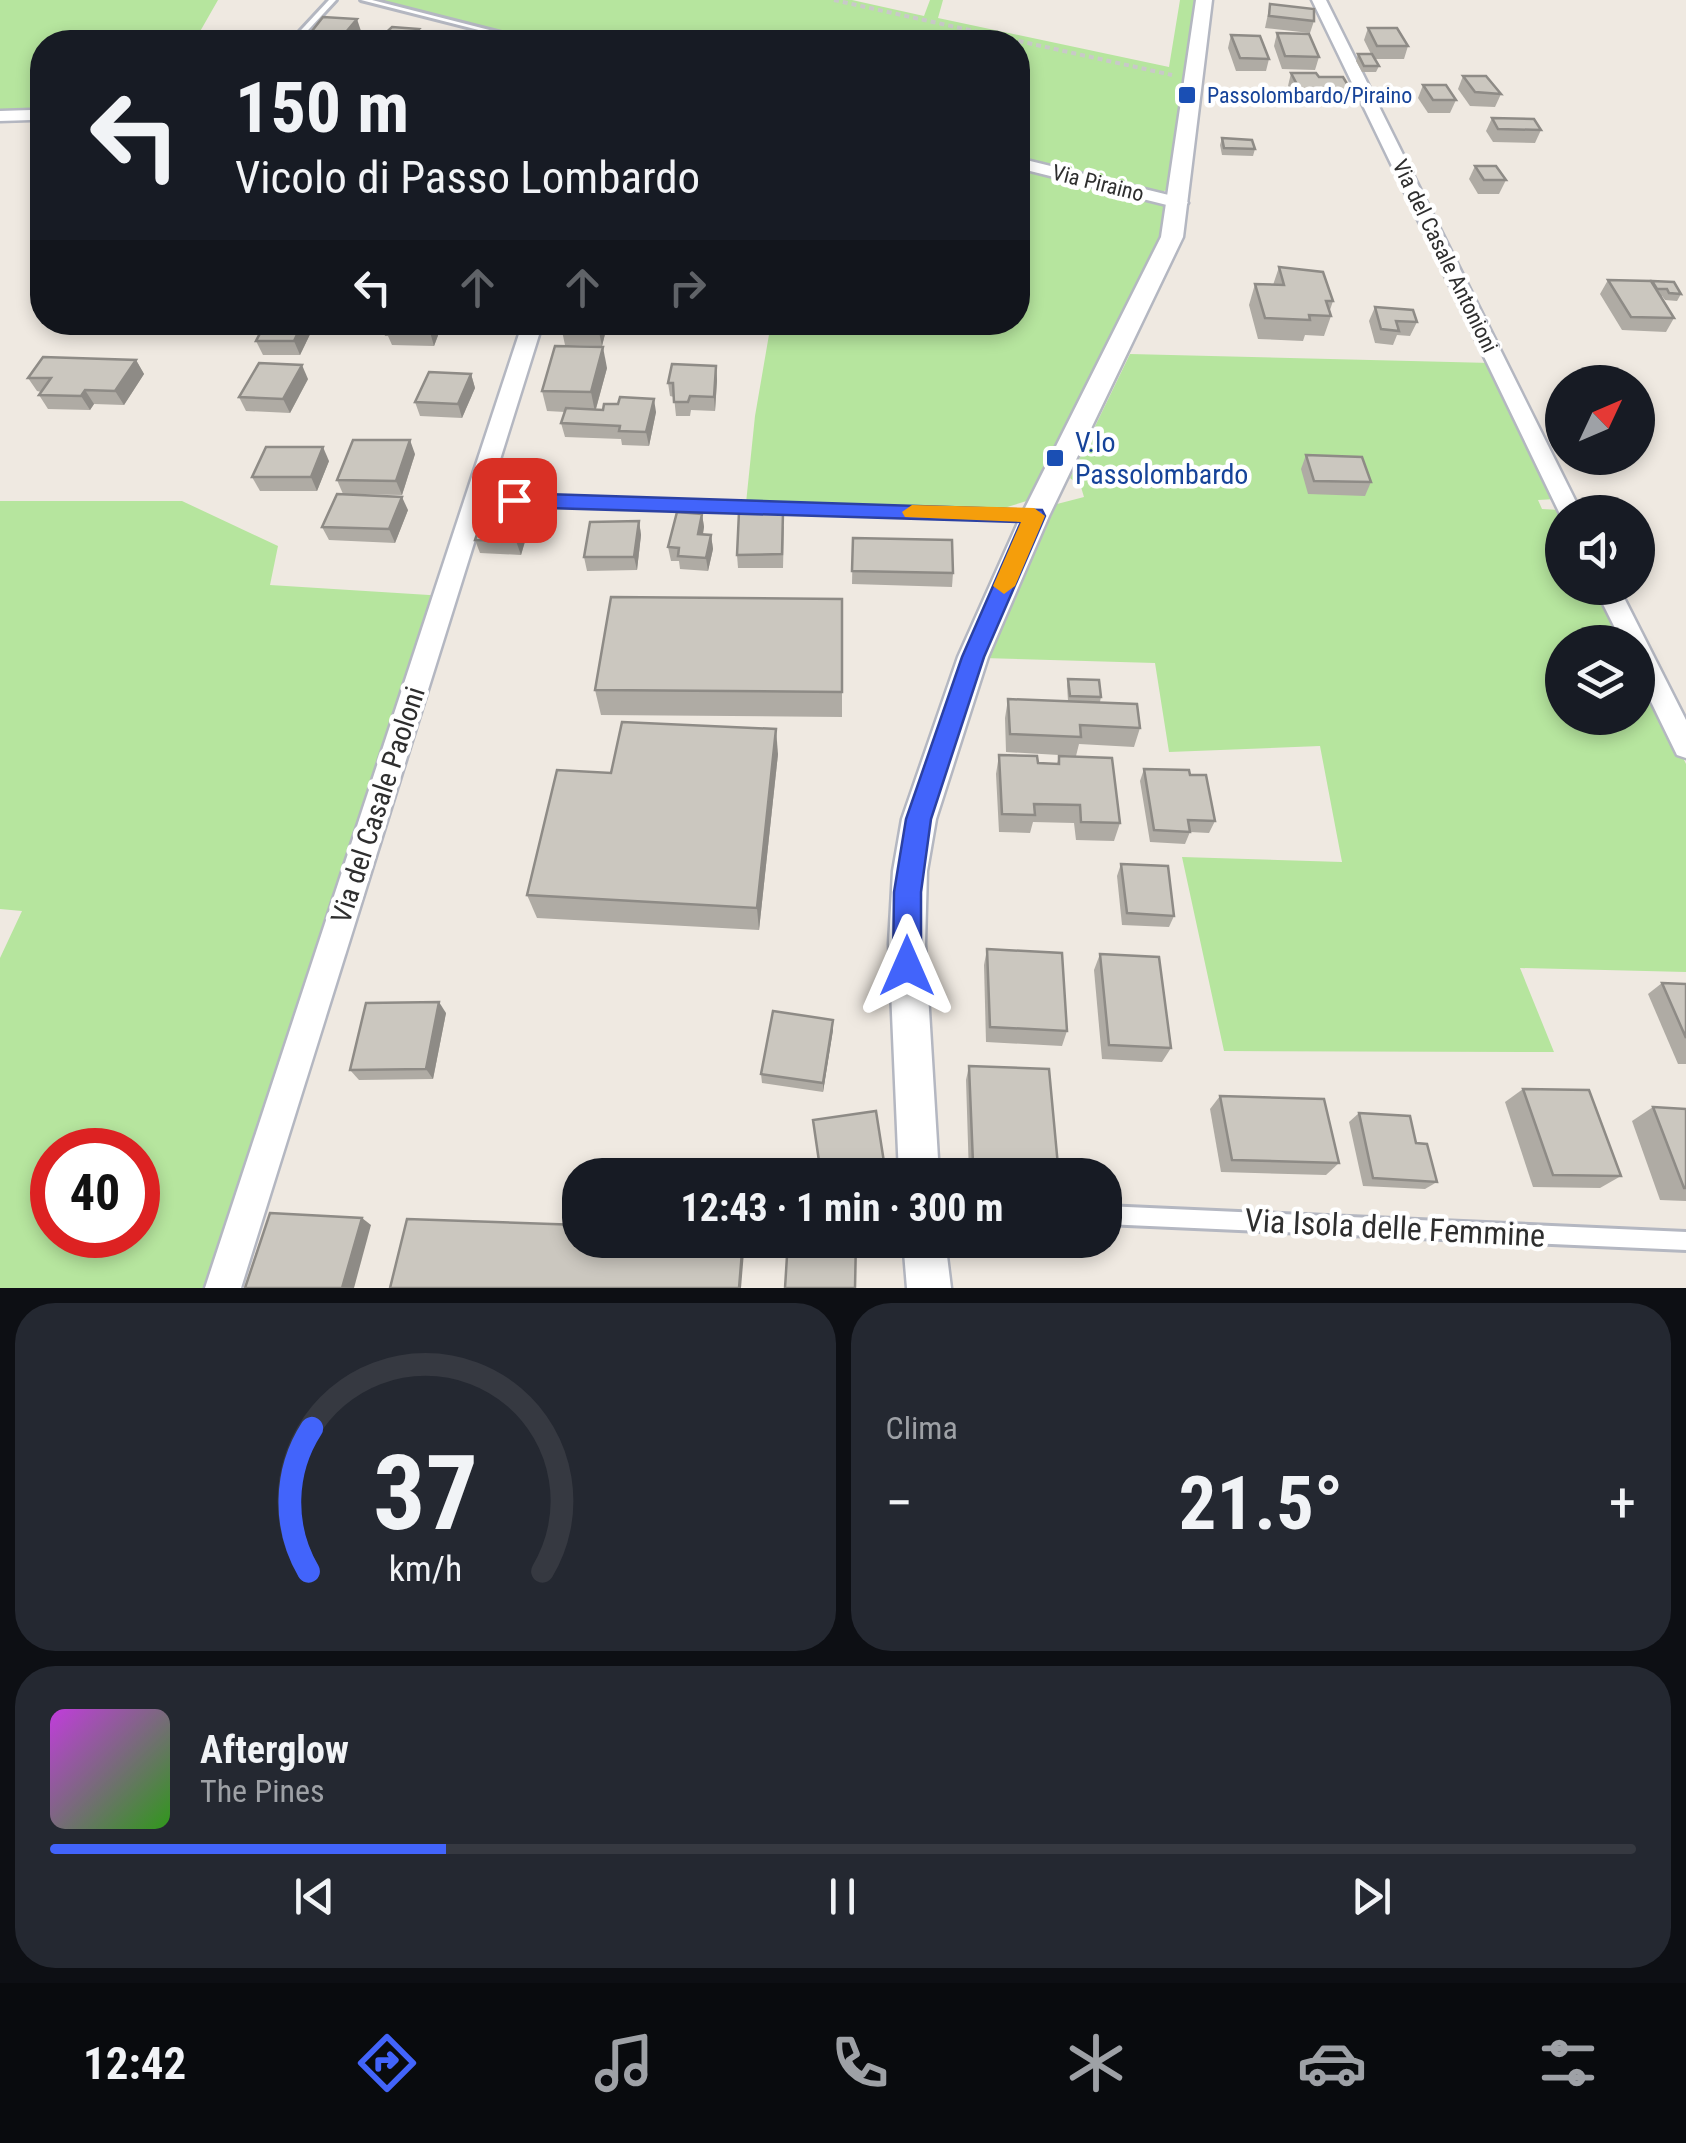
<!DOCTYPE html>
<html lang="it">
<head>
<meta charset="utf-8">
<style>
  :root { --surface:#171b24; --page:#242831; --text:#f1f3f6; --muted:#9ea1a6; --line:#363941; --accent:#4264fb }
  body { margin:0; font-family:"Roboto Condensed",sans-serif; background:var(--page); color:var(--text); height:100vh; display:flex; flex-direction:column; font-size:38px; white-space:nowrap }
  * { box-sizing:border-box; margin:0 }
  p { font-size:32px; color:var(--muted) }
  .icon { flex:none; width:55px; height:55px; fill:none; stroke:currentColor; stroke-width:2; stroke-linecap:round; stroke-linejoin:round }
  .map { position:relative; height:1288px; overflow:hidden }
  .drawer { display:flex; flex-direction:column; gap:15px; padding:15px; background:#0d0f14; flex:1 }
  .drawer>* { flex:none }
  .top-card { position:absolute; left:30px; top:30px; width:1000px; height:305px; border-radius:40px; box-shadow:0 5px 15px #0003; background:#171b24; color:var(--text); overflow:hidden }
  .needle { width:65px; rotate:46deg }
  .controls { position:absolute; left:1545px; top:365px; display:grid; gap:20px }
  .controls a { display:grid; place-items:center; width:110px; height:110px; border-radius:50%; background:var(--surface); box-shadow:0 5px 15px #0003; font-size:50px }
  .speed { position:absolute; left:30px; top:1128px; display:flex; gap:20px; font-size:50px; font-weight:700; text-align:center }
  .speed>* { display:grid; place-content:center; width:130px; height:130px; border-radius:50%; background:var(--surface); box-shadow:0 5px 15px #0003; line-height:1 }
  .speed .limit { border:15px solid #d22; background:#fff; color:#111 }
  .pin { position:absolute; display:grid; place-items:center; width:85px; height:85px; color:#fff; margin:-42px; border-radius:20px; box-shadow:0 5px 15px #0006 }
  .me { position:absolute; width:110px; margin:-55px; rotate:0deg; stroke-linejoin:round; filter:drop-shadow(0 0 8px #0008) }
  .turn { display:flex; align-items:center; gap:35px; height:210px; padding:0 40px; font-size:45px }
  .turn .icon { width:130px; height:130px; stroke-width:2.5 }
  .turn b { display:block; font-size:70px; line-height:85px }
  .lanes { display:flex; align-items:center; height:95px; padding:0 40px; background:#0003; justify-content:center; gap:50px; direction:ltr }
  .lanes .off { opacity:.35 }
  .big { font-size:75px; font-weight:700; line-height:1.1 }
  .drawer .tile { flex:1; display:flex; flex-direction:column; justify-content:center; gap:15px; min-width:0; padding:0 35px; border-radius:40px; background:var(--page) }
  .drawer .dial { align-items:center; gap:0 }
  .dial svg { height:260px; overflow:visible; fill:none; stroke:var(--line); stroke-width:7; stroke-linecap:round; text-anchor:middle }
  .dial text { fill:var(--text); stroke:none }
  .song { display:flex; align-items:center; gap:30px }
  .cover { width:120px; height:120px; border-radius:15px; background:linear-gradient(135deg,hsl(290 70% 55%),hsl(110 70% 35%)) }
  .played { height:10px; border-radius:5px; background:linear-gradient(90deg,var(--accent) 25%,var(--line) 25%) }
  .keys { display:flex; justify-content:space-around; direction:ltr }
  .heat { display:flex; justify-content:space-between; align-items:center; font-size:55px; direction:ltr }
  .drawer .tiles { flex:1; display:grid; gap:15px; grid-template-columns:1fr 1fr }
  .tile:last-child { grid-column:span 2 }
  .trip { position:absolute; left:562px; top:1158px; width:560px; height:100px; border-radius:40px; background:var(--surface); box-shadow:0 5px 15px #0003; font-weight:700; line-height:100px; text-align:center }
  .menu { display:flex; height:160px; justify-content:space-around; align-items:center; background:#090b0e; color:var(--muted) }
  .menu .icon { width:70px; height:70px }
  .menu .current { color:var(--accent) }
  .menu b { font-size:45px; color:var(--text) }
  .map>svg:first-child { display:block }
  .green { fill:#b6e59e; fill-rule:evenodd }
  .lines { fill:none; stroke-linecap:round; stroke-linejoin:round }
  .service-casing { stroke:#b4b7c1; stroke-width:6 }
  .minor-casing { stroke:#b4b7c1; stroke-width:5 }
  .tertiary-casing { stroke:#b4b7c1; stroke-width:5 }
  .path { stroke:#c9c9c9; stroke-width:4; stroke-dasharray:5 4; stroke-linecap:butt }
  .service { fill:#fff; fill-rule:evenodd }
  .minor { fill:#fff; fill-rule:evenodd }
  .tertiary { fill:#fff; fill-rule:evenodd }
  .wall { fill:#afaba4 }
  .shaded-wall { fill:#8e8b86 }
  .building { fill:#cbc7bf; stroke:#8e8b86; stroke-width:2.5 }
  .route { fill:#4264fb; stroke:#2b41a3; stroke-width:2.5 }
  .slow { fill:#f59e0b }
  .transit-dot { fill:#1a4fb4; stroke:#fff; stroke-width:4 }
  .labels { text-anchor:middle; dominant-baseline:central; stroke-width:9; stroke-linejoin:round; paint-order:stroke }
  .far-transit-label { font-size:22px; fill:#164399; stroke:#fff; text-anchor:start }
  .far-street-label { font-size:22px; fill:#2e2e2e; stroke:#fff }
  .transit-label { font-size:28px; fill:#164399; stroke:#fff; text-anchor:start }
  .street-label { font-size:28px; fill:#2e2e2e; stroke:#fff }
  .near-street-label { font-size:32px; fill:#2e2e2e; stroke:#fff }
</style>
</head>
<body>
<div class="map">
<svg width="1686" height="1288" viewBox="0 0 1686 1288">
  <rect width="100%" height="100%" fill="#efe9e1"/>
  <!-- green -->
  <g class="green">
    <path d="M0,0H218L194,42H42V114L0,116Z"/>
    <path d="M364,0H852L924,16L930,0H943L938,18L1169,67L1180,0H1200L1173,188L1158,193L1018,161V42H533Z"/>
    <path d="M1018,166L1172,205L1160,250L1033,499L1004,508L746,503L755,416L771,323L1018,322Z"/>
    <path d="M1130,354L1491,363L1556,499L1538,500L1542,509L1560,510L1562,515V588H1599L1626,642H1562V718H1638V665L1686,764V972L1520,968L1554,1052L1224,1051L1182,857L1342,862L1320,746L1169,752L1155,663L983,658L1057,504L1084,497L1081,487L1070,478Z"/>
    <path d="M0,501H182L278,546L270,585L445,596L223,1288H0V958L22,911L0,909ZM52,1150H138V1235H52Z"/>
  </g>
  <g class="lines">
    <defs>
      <g id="service">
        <path d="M329,0H336L297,42H290Z"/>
        <path d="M361,0H372L537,42H526Z"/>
        <path d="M513,496L1035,512L1041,516L1035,520L513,504L507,500Z"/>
        <path d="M1105,1206L1686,1232V1250L1105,1224Z"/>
      </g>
      <g id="minor">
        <path d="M1312,0H1326L1581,512H1562V518L1559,512Z"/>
        <path d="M0,111L31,110L39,115L31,120L0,121Z"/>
        <path d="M1018,158L1185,199L1188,203L1179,208L1018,168Z"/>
        <path d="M523,322H543L241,1288H205Z"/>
        <path d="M1595,588H1619L1686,720V758L1677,755L1638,675V642H1622Z"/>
      </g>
      <g id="tertiary">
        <path d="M1196,0H1212L1183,237L1049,516L988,657L936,819L927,871L925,944L939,1175H899L889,944L893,871L902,819L958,657L1021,516L1161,237Z"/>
        <path d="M903,1240H945L951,1288H907Z"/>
      </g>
    </defs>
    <!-- service casing -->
    <use href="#service" class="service-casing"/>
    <!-- minor casing -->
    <use href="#minor" class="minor-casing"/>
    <!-- tertiary casing -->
    <use href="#tertiary" class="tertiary-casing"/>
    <!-- path -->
    <path class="path" d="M834,0L1172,75"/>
    <!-- service -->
    <use href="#service" class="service"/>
    <!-- minor -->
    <use href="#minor" class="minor"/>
    <!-- tertiary -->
    <use href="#tertiary" class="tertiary"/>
  </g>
  <!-- wall -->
  <g class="wall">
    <path d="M1270,4L1314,21L1310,33L1265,28Z"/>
    <path d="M1368,28L1408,46L1404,59H1375L1379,66L1376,72H1362L1356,61L1358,54H1371L1364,40Z"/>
    <path d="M312,31H361L355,38L365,39L366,42H316Z"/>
    <path d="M1277,33L1319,57L1315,70L1282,69L1274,46Z"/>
    <path d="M1231,35L1269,59L1266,71H1236L1228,48Z"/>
    <path d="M1291,73L1319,77L1352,92L1347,106L1297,105L1288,86Z"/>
    <path d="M1463,76L1501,94L1495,107L1470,106L1458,89Z"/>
    <path d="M1423,85L1456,100L1450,113H1428L1418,98Z"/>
    <path d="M1492,118L1541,130L1535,143L1493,142L1486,131Z"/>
    <path d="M1222,138L1255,149L1253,156L1222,155L1220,145Z"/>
    <path d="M1475,166L1506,180L1499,194H1478L1469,179Z"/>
    <path d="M1279,267L1333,301L1330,310L1331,316L1324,336L1305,335L1303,341L1258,339L1249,305L1255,284L1273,285Z"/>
    <path d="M1608,280L1651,281L1681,294L1677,301L1665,300L1662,296H1660L1674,318L1666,332L1622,330L1600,294Z"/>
    <path d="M1375,307L1417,322L1410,336L1397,335L1393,345L1375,343L1369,321Z"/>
    <path d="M266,322H312L314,326L300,355H263L256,341Z"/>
    <path d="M380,322H443L434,346L392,345L388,336H385Z"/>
    <path d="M608,322L602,346L565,345L562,331Z"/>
    <path d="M136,360L144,374L124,405L94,404L90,410L48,409L39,395L41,392L37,391L28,378Z"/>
    <path d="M716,366L717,380L715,411L691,410L690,416H676L674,397L670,396L668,383Z"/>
    <path d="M607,368L596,409L656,412L649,446L622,445L621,439L565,437L561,423L565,412L547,411L542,391Z"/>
    <path d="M471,374L475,388L462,418L420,416L415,402Z"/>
    <path d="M308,379L290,413L246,411L239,397Z"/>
    <path d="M415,454L402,495L343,494L337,480Z"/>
    <path d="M1306,455L1371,482L1365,496L1308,494L1301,469Z"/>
    <path d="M329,461L317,491H260L252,477Z"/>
    <path d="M529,500L533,514L521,555L480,553L475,540Z"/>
    <path d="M408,510L395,543L329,540L322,527Z"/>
    <path d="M702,514L704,527L703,535H711L713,549L708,571L680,569L679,561H671L668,547Z"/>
    <path d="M639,521L641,535L637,570L587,571L584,557Z"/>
    <path d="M784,526L783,568H738L737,555Z"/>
    <path d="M853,538L953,573L952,587L852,584Z"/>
    <path d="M842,599V717L601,715L595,690Z"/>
    <path d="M1068,679L1101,697L1100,702L1140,728L1134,747L1079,744L1076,756L1006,752L1005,718L1008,699L1068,701L1067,685Z"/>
    <path d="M778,754L759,930L537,918L527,895L611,773Z"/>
    <path d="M999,755L1038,763L1057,764L1059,756L1120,823L1114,841L1076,840L1074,823L1033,822L1030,833L999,832L996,774Z"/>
    <path d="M1144,769L1190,775L1215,821L1209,833L1190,832L1185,844L1150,842L1140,781Z"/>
    <path d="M1121,864L1174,916L1169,927L1122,925L1117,876Z"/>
    <path d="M987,949L1067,1031L1062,1046L986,1042L984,965Z"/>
    <path d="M1100,954L1171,1048L1162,1062L1102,1059L1094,970Z"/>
    <path d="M1662,983L1686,984V1064H1678L1648,994Z"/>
    <path d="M446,1013L433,1079L359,1080L350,1070Z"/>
    <path d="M833,1030L823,1092L762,1083L761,1074Z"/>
    <path d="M969,1066L1058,1166L1053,1175H969L966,1080Z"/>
    <path d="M1523,1089L1621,1176L1600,1188L1533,1187L1505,1102Z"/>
    <path d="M1220,1096L1339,1163L1326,1175L1221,1172L1210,1109Z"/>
    <path d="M1653,1107L1686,1109V1201L1660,1200L1632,1121Z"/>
    <path d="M1359,1113L1416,1143L1437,1182L1425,1189L1363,1186L1349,1122Z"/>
  </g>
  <!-- shaded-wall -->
  <g class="shaded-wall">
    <path d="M357,19L361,31L352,42H349L346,32Z"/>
    <path d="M419,29L422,42H406Z"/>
    <path d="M303,322H312L314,326L300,355L294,341Z"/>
    <path d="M433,322H443L434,346L430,332Z"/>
    <path d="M602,322H608L602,346L599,332Z"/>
    <path d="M603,347L607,368L595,412L591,392Z"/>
    <path d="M136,360L144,374L124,405L115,391Z"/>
    <path d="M302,365L308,379L290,413L283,399Z"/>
    <path d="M716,366L717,380L715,411L714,397Z"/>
    <path d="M471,374L475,388L462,418L458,404Z"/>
    <path d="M85,390L94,404L90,410L81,396Z"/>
    <path d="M654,399L656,412L649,446L646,432Z"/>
    <path d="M410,440L415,454L402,495L396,481Z"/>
    <path d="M323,447L329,461L317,491L311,477Z"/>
    <path d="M402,497L408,510L395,543L389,529Z"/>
    <path d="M529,500L533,514L521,555L516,541Z"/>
    <path d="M702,514L704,527L700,548L698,534Z"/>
    <path d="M639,521L641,535L637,570L634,557Z"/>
    <path d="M711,535L713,549L708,571L706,558Z"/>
    <path d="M776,729L778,754L759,930L757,908Z"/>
    <path d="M439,1002L446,1013L433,1079L426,1069Z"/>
    <path d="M833,1020V1030L823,1092V1083Z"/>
    <path d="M362,1218L371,1225L354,1288H342Z"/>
    <path d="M743,1240H745L741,1288H739Z"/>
  </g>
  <!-- building -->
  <g class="building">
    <path d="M1270,4L1314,9V21L1269,16Z"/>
    <path d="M323,17L357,19L346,32L312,31Z"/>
    <path d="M392,27L419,29L406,42H376Z"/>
    <path d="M1368,28H1397L1408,46H1377Z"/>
    <path d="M1277,33L1309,34L1319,57L1285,56Z"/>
    <path d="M1231,35L1260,36L1269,59L1240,58Z"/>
    <path d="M342,37L365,39L361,42H337Z"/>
    <path d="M1358,54H1372L1379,66H1364Z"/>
    <path d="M1291,73H1316L1319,77H1343L1352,92H1301Z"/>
    <path d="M1463,76H1486L1501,94L1475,92Z"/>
    <path d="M1423,85H1446L1456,100H1433Z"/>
    <path d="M1492,118L1534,119L1541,130L1498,129Z"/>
    <path d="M1222,138L1252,140L1255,149L1224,148Z"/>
    <path d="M1475,166H1496L1506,180H1484Z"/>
    <path d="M1279,267L1323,272L1333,301H1326L1331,316L1309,315L1310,320L1265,318L1255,284L1284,285Z"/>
    <path d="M1608,280L1651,281L1674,318L1631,317Z"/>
    <path d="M1652,281L1674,282L1681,294L1669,293L1667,289H1657Z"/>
    <path d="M1375,307L1413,310L1417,322L1396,321L1399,331L1381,329Z"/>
    <path d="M266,322H303L294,341H256Z"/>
    <path d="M391,322H433L430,332H387Z"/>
    <path d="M565,322H602L599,332L562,331Z"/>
    <path d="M555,346L603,347L591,392L542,391Z"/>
    <path d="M43,357L136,360L115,391L85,390L81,396L39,395L51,378H28Z"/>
    <path d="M259,363L302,365L283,399L239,397Z"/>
    <path d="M672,364L716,366L714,397L690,396L688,402H674L673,383H668Z"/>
    <path d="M429,372L471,374L458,404L415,402Z"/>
    <path d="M620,397L654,399L646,432L619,431L620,426L561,423L566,408L603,410L604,404H618Z"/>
    <path d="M353,440H410L396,481L337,480Z"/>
    <path d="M266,447H323L311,477H252Z"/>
    <path d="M1306,455L1362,457L1371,482L1314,481Z"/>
    <path d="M337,494L402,497L389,529L322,527Z"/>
    <path d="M489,499L529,500L516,541L475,540Z"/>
    <path d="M677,512L702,514L698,534L711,535L706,558L678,556L679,548L668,547Z"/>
    <path d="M739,512H783L782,554L737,555Z"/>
    <path d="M639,521L634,557H584L590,522Z"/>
    <path d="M853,538L952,540L953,573L852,571Z"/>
    <path d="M611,597L842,599V692L595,690Z"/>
    <path d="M1068,679L1099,680L1101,697L1070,696Z"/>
    <path d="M1008,699L1137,704L1140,728L1080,725L1081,737L1010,734Z"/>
    <path d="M622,722L776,729L757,908L527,895L557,770L611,773Z"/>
    <path d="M999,755L1037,756L1038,763L1059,764V756L1112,758L1120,823L1081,822L1080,805L1034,804L1035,815L1002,814Z"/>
    <path d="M1144,769L1189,770L1190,775H1206L1215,821L1188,820L1190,832L1154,830Z"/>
    <path d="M1121,864L1168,866L1174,916L1127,913Z"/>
    <path d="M987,949L1062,953L1067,1031L990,1027Z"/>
    <path d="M1100,954L1159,957L1171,1048L1109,1045Z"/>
    <path d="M1662,983L1686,984V1038Z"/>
    <path d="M439,1002L426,1069L350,1070L366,1003Z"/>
    <path d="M773,1011L833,1020L823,1083L761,1074Z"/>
    <path d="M969,1066L1049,1069L1058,1166L973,1163Z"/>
    <path d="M1523,1089L1589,1090L1621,1176L1553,1175Z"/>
    <path d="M1220,1096L1324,1099L1339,1163L1232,1160Z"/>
    <path d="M1653,1107L1686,1109V1188H1684Z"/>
    <path d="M876,1111L886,1175H821L813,1120Z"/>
    <path d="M1359,1113L1410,1116L1416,1143L1427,1144L1437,1182L1373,1178Z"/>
    <path d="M270,1213L362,1218L342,1288H245Z"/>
    <path d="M407,1219L580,1225V1240H743L739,1288H390Z"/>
    <path d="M788,1240H856L855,1288H785Z"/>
  </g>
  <!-- route -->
  <path class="route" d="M514,493L1042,510L1045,516L984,657L931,819L921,892V966L917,975L907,979L897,975L893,966L894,892L906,819L962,657L1021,522L514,507L503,500Z"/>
  <!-- slow -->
  <path class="slow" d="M912,505L1034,508L1045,516L1015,586L1004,594L993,586L1021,522L905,517L902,512Z"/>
  <!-- markers -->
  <g class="transit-dot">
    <rect x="1177" y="85" width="20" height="20" rx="5"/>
    <rect x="1045" y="448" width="20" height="20" rx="5"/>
  </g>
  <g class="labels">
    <!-- far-transit labels -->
    <g class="far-transit-label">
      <text x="1207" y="95">Passolombardo/Piraino</text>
    </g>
    <!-- far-street labels -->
    <g class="far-street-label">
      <text transform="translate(1098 183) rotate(14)">Via Piraino</text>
      <text transform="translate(1445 256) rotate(64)">Via del Casale Antonioni</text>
    </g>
    <!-- transit labels -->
    <g class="transit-label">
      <text x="1075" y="442">V.lo<tspan x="1075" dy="32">Passolombardo</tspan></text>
    </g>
    <!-- street labels -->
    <g class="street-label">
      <text transform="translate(378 805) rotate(-72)">Via del Casale Paoloni</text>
    </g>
    <!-- near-street labels -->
    <g class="near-street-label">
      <text transform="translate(1395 1228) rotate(3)">Via Isola delle Femmine</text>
    </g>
  </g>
</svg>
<div class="controls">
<a><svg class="needle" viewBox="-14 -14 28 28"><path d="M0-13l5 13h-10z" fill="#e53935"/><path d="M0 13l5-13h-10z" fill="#9ea1a6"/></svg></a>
<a><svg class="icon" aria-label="sound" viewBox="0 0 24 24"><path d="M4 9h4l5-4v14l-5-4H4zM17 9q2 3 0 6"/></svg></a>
<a><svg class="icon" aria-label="layers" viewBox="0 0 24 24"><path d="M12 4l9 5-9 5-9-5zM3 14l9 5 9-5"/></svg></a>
</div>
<div class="speed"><div class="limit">40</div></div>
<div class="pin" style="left:514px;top:500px;background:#d93025"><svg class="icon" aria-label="arrive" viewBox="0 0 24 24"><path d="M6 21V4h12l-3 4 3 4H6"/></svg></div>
<svg class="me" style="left:907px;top:966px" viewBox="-20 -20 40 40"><path d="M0-17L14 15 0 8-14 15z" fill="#4264fb" stroke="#fff" stroke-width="4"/></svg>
<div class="trip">12:43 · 1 min · 300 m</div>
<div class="top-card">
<div class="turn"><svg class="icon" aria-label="left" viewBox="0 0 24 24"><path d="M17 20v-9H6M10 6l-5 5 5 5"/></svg><div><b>150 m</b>Vicolo di Passo Lombardo</div></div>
<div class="lanes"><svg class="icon" aria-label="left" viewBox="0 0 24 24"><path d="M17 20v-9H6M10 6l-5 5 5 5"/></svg><svg class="icon off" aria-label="ahead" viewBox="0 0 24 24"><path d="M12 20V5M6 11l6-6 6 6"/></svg><svg class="icon off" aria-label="ahead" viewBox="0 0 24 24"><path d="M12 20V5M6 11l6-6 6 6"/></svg><svg class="icon off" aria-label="right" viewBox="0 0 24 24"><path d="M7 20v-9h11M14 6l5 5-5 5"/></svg></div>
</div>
</div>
<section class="drawer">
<div class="tiles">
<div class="tile dial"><svg viewBox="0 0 100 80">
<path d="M14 69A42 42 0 1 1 86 69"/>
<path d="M14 69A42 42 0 0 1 15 25" stroke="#4264fb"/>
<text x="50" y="56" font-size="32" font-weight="700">37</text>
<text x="50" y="72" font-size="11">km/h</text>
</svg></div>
<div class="tile"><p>Clima</p>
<div class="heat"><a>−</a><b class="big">21.5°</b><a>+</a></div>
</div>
<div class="tile">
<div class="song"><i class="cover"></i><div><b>Afterglow</b><p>The Pines</p></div></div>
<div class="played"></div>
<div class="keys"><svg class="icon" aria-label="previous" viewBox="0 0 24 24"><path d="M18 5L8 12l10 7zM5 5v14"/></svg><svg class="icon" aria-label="pause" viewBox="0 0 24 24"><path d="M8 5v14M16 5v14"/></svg><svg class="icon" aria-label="next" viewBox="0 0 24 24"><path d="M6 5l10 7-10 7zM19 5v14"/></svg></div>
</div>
</div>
</section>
<nav class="menu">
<b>12:42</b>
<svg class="icon current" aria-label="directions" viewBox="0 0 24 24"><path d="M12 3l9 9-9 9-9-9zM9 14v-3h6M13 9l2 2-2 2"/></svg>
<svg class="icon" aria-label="music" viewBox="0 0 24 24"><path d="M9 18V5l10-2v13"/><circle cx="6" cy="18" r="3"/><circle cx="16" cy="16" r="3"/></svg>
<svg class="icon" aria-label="phone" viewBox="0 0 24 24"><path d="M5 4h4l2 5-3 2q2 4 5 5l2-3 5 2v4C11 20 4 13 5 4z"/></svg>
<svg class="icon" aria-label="climate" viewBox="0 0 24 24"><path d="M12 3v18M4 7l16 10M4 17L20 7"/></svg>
<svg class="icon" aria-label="car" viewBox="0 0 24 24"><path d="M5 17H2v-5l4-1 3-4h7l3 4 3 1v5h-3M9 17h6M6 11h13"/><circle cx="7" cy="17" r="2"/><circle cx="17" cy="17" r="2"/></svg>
<svg class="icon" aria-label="filters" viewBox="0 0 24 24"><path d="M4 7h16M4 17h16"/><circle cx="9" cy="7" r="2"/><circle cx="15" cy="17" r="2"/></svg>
</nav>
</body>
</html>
